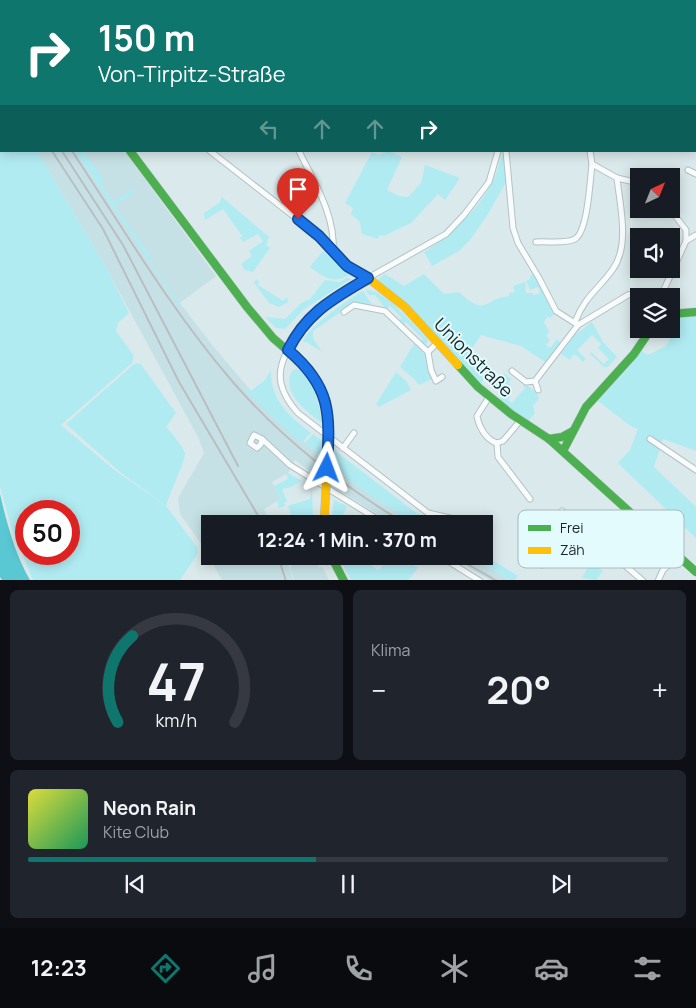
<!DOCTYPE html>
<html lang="de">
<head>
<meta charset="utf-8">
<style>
  :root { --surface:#171b24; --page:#20242c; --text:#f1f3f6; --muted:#9ea1a6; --line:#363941; --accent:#0f766e }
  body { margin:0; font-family:Manrope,sans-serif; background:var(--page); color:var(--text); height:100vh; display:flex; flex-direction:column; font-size:19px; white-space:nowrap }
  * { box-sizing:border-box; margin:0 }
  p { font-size:16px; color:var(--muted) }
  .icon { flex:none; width:28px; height:28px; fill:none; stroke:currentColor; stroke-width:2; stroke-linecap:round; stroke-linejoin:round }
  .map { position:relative; height:580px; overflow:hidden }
  .sheet { display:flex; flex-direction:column; gap:10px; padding:10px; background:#0d0f14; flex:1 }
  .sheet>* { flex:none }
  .hud { position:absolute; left:0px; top:0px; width:696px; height:152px; box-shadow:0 2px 12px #0003; background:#0f766e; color:#fff; overflow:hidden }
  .needle { width:32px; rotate:43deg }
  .tools { position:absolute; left:630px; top:168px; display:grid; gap:10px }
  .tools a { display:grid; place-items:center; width:50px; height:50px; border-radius:0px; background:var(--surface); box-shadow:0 2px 12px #0003; font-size:25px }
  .speed { position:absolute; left:15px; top:500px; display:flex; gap:10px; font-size:25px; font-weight:700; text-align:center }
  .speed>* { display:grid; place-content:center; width:65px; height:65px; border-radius:50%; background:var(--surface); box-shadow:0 2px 12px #0003; line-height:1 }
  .speed .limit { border:8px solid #d22; background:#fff; color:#111 }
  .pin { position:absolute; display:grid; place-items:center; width:42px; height:42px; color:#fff; margin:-51px -21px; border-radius:50% 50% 50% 0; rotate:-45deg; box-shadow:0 0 5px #0007 }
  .pin .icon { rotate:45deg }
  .me { position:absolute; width:55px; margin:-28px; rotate:3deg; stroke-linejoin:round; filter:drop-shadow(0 0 4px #0008) }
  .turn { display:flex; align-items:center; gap:18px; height:105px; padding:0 15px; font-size:22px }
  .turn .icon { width:65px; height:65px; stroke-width:2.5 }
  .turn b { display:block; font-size:35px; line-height:42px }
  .lanes { display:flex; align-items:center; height:48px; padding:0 15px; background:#0003; justify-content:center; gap:25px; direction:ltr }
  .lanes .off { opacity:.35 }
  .big { font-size:38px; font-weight:700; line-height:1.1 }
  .sheet .tile { flex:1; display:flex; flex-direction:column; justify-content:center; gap:8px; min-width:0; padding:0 18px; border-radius:8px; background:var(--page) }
  .sheet .dial { align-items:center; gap:0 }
  .dial svg { height:130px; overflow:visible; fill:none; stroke:var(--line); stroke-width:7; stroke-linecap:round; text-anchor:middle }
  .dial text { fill:var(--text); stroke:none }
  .song { display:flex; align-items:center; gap:15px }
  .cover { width:60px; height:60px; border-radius:8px; background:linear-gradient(135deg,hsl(60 70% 55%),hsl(150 70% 35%)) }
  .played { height:5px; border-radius:2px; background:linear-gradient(90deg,var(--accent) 45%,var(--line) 45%) }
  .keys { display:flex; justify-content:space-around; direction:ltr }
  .heat { display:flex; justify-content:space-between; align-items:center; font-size:28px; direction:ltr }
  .sheet .tiles { flex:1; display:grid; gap:10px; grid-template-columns:1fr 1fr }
  .tile:last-child { grid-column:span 2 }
  .trip { position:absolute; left:201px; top:515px; width:292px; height:50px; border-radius:0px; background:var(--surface); box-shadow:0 2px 12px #0003; font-weight:700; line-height:50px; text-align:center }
  .tabs { display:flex; height:80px; justify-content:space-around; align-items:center; background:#090b0e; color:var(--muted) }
  .tabs .icon { width:35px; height:35px }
  .tabs .selected { color:var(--accent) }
  .tabs b { font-size:22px; color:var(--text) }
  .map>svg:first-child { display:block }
  .built { fill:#c6e1e5 }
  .green { fill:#b1ebf2; fill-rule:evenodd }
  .water { fill:#5ac8d3 }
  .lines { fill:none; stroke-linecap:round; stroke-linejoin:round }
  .street-casing { stroke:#b5c1c3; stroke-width:7 }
  .fast-casing { stroke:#b5c1c3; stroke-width:9 }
  .slow-casing { stroke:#b5c1c3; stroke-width:9 }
  .street { stroke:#f9fcfc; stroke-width:5 }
  .fast { stroke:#4caf50; stroke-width:8 }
  .slow { stroke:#ffc107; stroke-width:8 }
  .rail { stroke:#bbbec0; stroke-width:2 }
  .slow-bridge-casing { stroke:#b5c1c3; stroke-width:9; stroke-linecap:butt }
  .slow-bridge { stroke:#ffc107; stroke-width:8 }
  .route-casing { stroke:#114b97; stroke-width:12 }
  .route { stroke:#1a73e8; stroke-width:9 }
  .labels { text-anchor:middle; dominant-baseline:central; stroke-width:4; stroke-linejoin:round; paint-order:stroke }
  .street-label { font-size:18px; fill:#182324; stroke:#e4fbfe }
  .key { fill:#e4fbfe; stroke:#a7babd; stroke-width:1 }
  .key-label { font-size:14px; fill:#182324 }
</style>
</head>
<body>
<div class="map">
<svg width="696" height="581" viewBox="0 0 696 581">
  <rect width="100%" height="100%" fill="#dae9eb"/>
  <!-- built -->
  <g class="built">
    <path d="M37,151H124L216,276L180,303L213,346L257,398L285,414L305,443L353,483L416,524H394L317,477L295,460L288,473L272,482L281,499L264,509L271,524H210V556H315L319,568L322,567L329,580H294L290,567L292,566L287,560L293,580H222L202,545L180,514L178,498L204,453L198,437L104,264Z"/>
    <path d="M449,556H470L510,580H490Z"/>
  </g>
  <!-- green -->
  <g class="green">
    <path d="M0,90L1,151H37L104,264L129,313L118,323L116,331L134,356L132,363L61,425L113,469L166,506L197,547L198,553L180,580H33L11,526L0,487ZM69,511V554H26V511Z"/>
    <path d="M75,151H83L104,180L101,183L114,202L132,189L134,192L115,206L150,255L152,264L182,306L180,307Z"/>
    <path d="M389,151L402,157L387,190L399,196L408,197L421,183L425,165L460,178L445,200L438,194L411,223L384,236L379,235L378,239L362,234L360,222L351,214L353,208L345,203L372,152L378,155Z"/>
    <path d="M503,154L506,182L488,214L470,240L459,251L432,266L424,252C451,235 477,211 492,183C497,174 498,163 503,154Z"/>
    <path d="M222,197L269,237L266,245L270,248L253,272L245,270L241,264L252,256L249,251L263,241L258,234L243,242L240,238L242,236L223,209L205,220L204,213L219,203Z"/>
    <path d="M323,251L349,275C333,284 323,277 310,267Z"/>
    <path d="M534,269L557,312L550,318L548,316L544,322L549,332L546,336L550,340L546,345L550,348L556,341V338L562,344L548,364L521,346L481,335L470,352L501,378L504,373L511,379L508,383L511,385L503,391L486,376L478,387L438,342L375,282L385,274L404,286L424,274L444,294L459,292C487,318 482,299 509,296V293L515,292L513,286L525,282L526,293H533L534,295L540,293L538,287L530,290L526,281L530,279V276L533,275L531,271Z"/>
    <path d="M347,278L351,279L303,310L285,329L276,328L265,317L285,319L301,303L310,299L325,280L339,282Z"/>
    <path d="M256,279L259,281L258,285L283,301L287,297L288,302L279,307L269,303L254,283Z"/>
    <path d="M366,290C384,288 415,327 428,340L426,345L420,342L423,339L406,322L403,325L399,321L402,318L390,306L386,309L375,295H369Z"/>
    <path d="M363,291L371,303L370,306L354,303L313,331V338L322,352L307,342H303C305,329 350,298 363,291Z"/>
    <path d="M696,312V451L663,439L654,467L696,507V538L618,463L630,450L638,429L632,427L594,398L638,349L648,355L666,346L683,313Z"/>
    <path d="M592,322L603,342L617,357L608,367H604L590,354L591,352L604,364L609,359L598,348L601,344L592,335L577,350L586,359L583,362L576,355H573L570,360L561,354L575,335Z"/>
    <path d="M414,344L425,355L432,379L419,385L415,380L400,367Z"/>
    <path d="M140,363L176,413L166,427C171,432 183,447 185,453C186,459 169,495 166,506L120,472L66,424L134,364Z"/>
    <path d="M297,369C314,381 319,403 322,423C307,412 280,392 292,371Z"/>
    <path d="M271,370C270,400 289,416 311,433L302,443L284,428L246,391L248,389L251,391L265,380Z"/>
    <path d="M396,372L406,381L411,390L379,407L376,404Z"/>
    <path d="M525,384L537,393L539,399L533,406L535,413L526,424L496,402L504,392L510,397L508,400L512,403L525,388L523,385Z"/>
    <path d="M313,434L415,512L436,524H416L384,504L353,483L305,443Z"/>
    <path d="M288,473L302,481L291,487L282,489L287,501L284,503L285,506L279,508L277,502L281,499L274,486L288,479L286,474Z"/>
    <path d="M312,487L313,516L317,524L302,523L300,516L292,518L288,506L310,499Z"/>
    <path d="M334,500L347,506L342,517L346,524H331Z"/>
    <path d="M485,555L518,576L515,580H510L470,556Z"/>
    <path d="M338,556H361L378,571L391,556L402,560L404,558L418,568L408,580H351Z"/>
    <path d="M589,560L603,571L596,580L582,578L588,567L585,565Z"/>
  </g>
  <!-- water -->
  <path class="water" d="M0,494C7,524 15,554 30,580H2L0,577Z"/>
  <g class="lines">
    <defs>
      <g id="street">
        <path d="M31,0V1"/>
        <path d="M270,0L271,1"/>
        <path d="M491,0L492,1"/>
        <path d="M198,1V0"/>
        <path d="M332,1L333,0"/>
        <path d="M695,119H696"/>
        <path d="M210,151L319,236L347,265L368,278L446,234L464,215L489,182L498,151"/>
        <path d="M299,151C314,182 336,216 333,252"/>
        <path d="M506,151L513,228L518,243L539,278L556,311L578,325L628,295L640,292L648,296"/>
        <path d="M688,170L696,174"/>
        <path d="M617,178L639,183"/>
        <path d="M670,209L686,230V241"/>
        <path d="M536,242C547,241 566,244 575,239C588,231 590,180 592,164"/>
        <path d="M661,296L686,241L696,235"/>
        <path d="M344,312L354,305L385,311L428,352"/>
        <path d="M575,322C585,296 598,290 613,269C630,245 620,206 617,178L592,164L590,151"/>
        <path d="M438,342L428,352L431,370L436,381L442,377"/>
        <path d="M288,350C274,374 280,393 298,413L428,513L476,524"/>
        <path d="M512,371L526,382L535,381L578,325"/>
        <path d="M535,381L538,390"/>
        <path d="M489,397L477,416C479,427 486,440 497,443L503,441L520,421"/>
        <path d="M262,439L261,444L257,448L250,443L254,435L262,439L290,465L385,524"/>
        <path d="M650,439L696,470"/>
        <path d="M497,443L498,457L530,499"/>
        <path d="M343,448L354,433"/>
        <path d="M562,511L643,581"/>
        <path d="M440,556L480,581"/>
        <path d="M542,565L558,562L586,531"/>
        <path d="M664,569L679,557"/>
        <path d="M658,581L672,550"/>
      </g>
      <g id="fast">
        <path d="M130,151L247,307L273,338L309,369L322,390L327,406"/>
        <path d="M671,314L696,312"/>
        <path d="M458,365L478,387L511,414L549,439L696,572"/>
        <path d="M549,439L562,437L573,431"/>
        <path d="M563,451L586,407L634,354L651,329"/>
        <path d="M331,556L344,581"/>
      </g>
      <g id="slow">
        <path d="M14,0L15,1"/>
        <path d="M288,350C307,316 335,298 368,278L405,307L458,365"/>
      </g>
    </defs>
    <!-- street casing -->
    <use href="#street" class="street-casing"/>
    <!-- fast casing -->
    <use href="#fast" class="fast-casing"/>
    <!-- slow casing -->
    <use href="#slow" class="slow-casing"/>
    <!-- street -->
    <use href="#street" class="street"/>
    <!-- fast -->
    <use href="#fast" class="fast"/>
    <!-- slow -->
    <use href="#slow" class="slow"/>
    <!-- rail -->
    <g class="rail">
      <path d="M0,51L1,53"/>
      <path d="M0,71L1,73"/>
      <path d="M52,151L103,229L179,382L263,524"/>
      <path d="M62,151L123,245L238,466"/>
      <path d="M72,151C123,228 171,310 232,381C281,438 341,485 406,524"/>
      <path d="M278,556L286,581"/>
      <path d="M453,556L497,581"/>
    </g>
    <defs>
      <path id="slow-bridge" d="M324,524L329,435L327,406"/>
    </defs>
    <!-- slow-bridge casing -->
    <use href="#slow-bridge" class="slow-bridge-casing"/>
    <!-- slow-bridge -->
    <use href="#slow-bridge" class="slow-bridge"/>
  </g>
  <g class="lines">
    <defs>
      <path id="route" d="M298,219L319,236L347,266L368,278C333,299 307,312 288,350C332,387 330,414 327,468"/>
    </defs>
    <!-- route casing -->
    <use href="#route" class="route-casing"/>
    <!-- route -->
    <use href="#route" class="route"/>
  </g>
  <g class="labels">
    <!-- street labels -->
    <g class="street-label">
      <text transform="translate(474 357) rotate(45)">Unionstraße</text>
    </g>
  </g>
  <!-- legend -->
  <rect x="518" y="510" width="166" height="58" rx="8" class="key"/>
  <rect x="528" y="525" width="23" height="6" fill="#4caf50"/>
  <rect x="528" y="547" width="23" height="7" fill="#ffc107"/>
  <g class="key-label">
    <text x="560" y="533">Frei</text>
    <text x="560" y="555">Zäh</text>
  </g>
</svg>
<div class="tools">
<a><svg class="needle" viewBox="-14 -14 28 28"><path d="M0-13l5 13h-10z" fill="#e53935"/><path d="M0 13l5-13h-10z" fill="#9ea1a6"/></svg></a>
<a><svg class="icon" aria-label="sound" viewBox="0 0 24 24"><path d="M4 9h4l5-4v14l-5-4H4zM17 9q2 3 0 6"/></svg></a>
<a><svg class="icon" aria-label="layers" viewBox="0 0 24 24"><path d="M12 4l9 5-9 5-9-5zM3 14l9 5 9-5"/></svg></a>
</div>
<div class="speed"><div class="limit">50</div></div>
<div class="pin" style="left:298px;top:219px;background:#d93025"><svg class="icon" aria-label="arrive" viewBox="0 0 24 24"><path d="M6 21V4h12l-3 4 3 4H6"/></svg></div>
<svg class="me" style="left:327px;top:468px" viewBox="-20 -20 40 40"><path d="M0-17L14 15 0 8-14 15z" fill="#1a73e8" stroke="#fff" stroke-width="4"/></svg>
<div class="trip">12:24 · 1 Min. · 370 m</div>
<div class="hud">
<div class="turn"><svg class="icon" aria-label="right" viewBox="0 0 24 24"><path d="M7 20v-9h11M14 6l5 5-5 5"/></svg><div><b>150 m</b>Von-Tirpitz-Straße</div></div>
<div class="lanes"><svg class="icon off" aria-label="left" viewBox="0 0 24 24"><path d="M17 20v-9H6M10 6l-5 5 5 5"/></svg><svg class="icon off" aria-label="ahead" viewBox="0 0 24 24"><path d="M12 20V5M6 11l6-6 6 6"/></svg><svg class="icon off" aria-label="ahead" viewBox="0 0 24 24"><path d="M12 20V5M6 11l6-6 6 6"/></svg><svg class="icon" aria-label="right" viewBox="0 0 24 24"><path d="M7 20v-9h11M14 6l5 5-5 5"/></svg></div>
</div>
</div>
<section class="sheet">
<div class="tiles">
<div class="tile dial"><svg viewBox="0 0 100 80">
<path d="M14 69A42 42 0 1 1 86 69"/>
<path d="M14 69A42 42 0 0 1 23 16" stroke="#0f766e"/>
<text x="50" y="56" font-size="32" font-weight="700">47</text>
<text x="50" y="72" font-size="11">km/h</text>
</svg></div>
<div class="tile"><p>Klima</p>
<div class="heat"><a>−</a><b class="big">20°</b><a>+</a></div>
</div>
<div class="tile">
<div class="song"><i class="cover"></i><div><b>Neon Rain</b><p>Kite Club</p></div></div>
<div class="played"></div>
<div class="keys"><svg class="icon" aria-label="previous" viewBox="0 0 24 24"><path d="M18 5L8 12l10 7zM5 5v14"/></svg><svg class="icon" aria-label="pause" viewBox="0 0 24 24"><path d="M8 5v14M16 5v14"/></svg><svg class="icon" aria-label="next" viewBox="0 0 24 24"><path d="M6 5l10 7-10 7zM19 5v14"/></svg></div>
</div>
</div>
</section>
<nav class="tabs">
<b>12:23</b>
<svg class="icon selected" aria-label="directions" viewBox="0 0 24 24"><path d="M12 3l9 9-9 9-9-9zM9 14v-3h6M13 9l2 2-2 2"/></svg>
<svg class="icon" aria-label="music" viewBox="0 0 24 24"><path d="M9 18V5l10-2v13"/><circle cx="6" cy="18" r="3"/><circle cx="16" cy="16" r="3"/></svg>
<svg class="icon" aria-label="phone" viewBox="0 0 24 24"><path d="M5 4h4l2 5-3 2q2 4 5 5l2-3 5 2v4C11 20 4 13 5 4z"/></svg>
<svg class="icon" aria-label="climate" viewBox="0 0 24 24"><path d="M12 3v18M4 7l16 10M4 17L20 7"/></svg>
<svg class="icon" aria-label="car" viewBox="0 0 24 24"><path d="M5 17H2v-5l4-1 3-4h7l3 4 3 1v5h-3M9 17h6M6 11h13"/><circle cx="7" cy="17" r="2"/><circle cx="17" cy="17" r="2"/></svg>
<svg class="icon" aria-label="filters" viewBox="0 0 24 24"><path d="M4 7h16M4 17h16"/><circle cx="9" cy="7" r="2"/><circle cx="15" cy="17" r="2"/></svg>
</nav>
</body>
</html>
